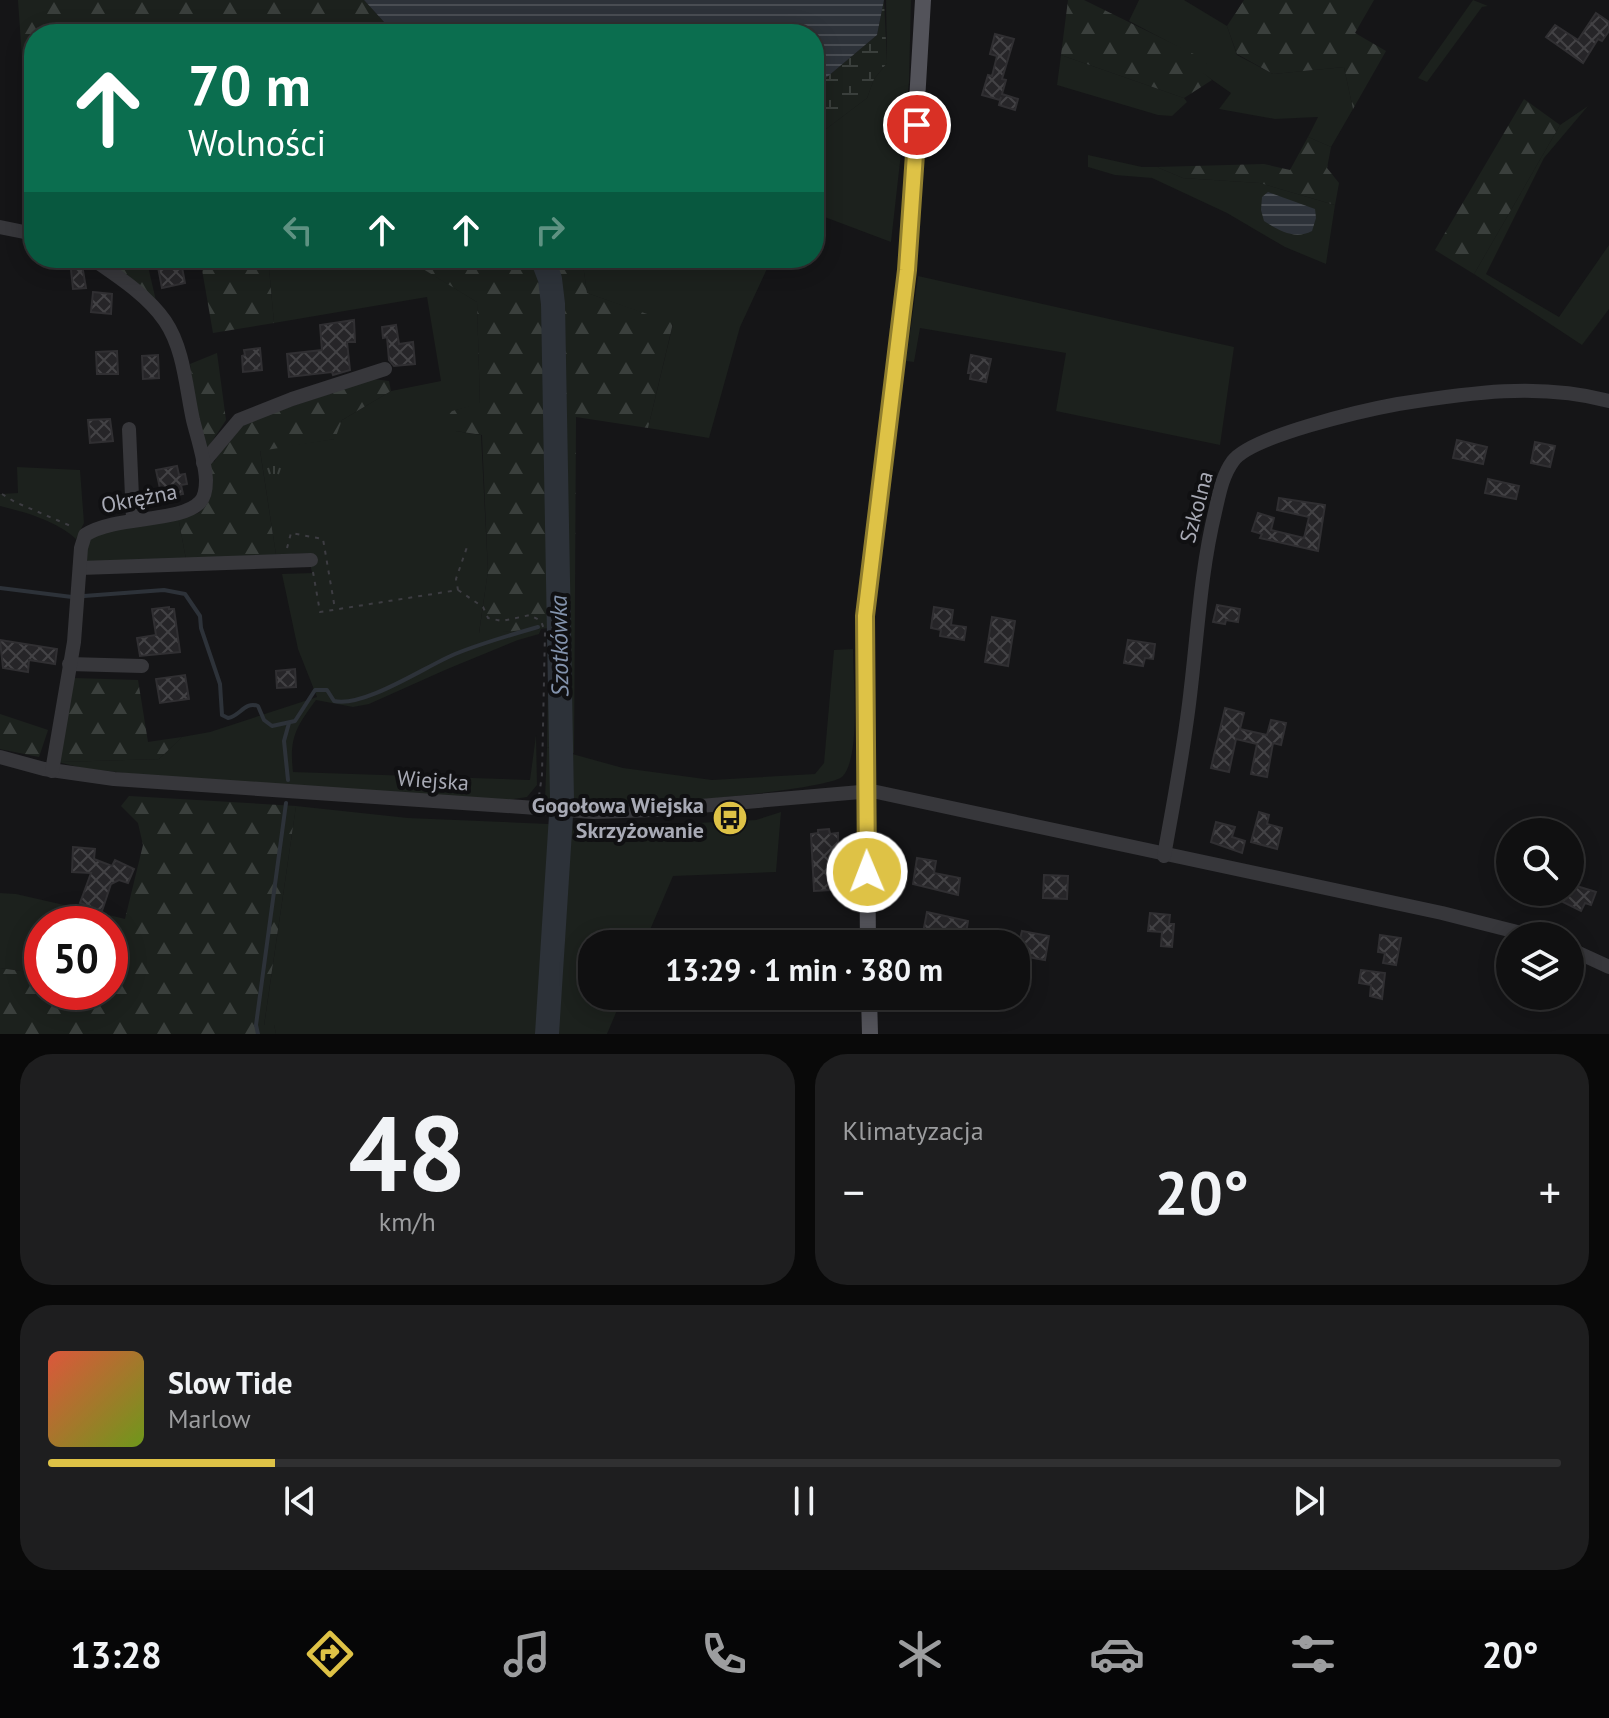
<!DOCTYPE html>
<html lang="pl">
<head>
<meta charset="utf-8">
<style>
  :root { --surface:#101011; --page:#1e1e1f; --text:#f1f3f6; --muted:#9c9d9f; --line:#303031; --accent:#dec246 }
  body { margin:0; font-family:"PT Sans",sans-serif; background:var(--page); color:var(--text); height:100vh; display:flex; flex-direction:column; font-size:30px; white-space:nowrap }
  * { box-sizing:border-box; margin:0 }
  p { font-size:26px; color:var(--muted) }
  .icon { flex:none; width:44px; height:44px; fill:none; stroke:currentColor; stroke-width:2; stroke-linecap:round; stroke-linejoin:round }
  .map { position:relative; height:1034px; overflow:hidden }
  .drawer { display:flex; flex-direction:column; gap:20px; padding:20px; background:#090909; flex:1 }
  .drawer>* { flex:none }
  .top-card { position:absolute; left:24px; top:24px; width:800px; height:244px; border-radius:32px; box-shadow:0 4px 20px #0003,0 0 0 2px var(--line); background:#0b6e4f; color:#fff; overflow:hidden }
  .controls { position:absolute; left:1496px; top:818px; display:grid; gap:16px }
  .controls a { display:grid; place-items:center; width:88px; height:88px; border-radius:50%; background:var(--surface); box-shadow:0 4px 20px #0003,0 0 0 2px var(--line); font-size:40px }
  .speed { position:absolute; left:24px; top:906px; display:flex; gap:16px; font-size:40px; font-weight:700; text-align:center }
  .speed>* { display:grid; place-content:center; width:104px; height:104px; border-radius:50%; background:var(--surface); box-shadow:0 4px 20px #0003,0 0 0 2px var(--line); line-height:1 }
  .speed .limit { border:12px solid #d22; background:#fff; color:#111 }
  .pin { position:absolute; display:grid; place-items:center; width:68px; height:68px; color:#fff; margin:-34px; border:4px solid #fff; border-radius:50%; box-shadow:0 2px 8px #0007 }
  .me { position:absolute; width:88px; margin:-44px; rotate:359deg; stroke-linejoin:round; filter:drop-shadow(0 0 6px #0008) }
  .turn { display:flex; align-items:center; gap:28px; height:168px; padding:0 32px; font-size:36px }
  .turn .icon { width:104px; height:104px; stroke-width:2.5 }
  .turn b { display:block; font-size:56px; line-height:68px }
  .lanes { display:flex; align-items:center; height:76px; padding:0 32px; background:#0003; justify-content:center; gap:40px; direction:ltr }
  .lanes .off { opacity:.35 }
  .big { font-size:60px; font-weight:600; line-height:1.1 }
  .drawer .widget { flex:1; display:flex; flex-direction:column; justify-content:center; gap:12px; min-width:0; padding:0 28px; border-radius:32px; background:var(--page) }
  .drawer .dial { align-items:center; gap:0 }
  .dial b { font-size:104px; line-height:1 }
  .song { display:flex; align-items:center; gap:24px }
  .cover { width:96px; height:96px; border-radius:12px; background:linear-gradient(135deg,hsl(10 70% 55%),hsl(80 70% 35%)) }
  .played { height:8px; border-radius:4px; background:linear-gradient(90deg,var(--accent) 15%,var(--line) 15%) }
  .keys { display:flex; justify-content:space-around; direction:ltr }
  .heat { display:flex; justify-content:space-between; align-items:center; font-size:44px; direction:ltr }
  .drawer .tiles { flex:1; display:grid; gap:20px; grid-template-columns:1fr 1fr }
  .widget:last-child { grid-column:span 2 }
  .trip { position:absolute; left:578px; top:930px; width:452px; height:80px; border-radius:32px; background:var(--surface); box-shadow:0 4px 20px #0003,0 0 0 2px var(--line); font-weight:600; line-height:80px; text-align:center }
  .tab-bar { display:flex; height:128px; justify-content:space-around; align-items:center; background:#060607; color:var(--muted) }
  .tab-bar .icon { width:56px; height:56px }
  .tab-bar .current { color:var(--accent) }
  .tab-bar b { font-size:36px; color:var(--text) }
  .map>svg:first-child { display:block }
  .grass { fill:#1c211d }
  .forest { fill:url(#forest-firs) }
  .wetland { fill:url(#wetland-marsh) }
  .park { fill:url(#park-tufts) }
  .water { fill:url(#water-rules) }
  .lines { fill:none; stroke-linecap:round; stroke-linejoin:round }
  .stream { stroke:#2d3239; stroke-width:4 }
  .river { stroke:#2d3239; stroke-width:24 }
  .building { fill:url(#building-cross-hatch); stroke:#302f32; stroke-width:2 }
  .path { stroke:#3d3d42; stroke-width:2; stroke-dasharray:4 6; stroke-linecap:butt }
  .minor { stroke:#37373b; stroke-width:14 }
  .major { stroke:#53535a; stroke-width:16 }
  .route-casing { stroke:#907e2e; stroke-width:20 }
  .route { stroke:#dec246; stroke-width:14 }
  .labels { text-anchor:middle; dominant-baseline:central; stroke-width:8; stroke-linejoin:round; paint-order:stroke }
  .street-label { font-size:22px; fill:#a8aab5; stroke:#101012 }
  .poi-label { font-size:22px; font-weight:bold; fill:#a8aab5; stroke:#101012; text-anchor:end }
  .water-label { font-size:24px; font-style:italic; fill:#8393ad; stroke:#101012 }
</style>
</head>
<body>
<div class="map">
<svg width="1609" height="1034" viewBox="0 0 1609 1034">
  <defs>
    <pattern id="forest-firs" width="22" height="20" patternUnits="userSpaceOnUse" patternTransform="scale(2)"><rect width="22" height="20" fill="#1c211d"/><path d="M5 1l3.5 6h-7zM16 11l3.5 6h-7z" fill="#3a3f3c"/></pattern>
    <pattern id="wetland-marsh" width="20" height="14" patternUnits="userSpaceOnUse" patternTransform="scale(2)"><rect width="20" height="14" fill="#1c211d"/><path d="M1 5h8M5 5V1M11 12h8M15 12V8" fill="none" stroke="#3a3f3c"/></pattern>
    <pattern id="park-tufts" width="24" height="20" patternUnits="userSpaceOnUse" patternTransform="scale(2)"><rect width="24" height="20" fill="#1c211d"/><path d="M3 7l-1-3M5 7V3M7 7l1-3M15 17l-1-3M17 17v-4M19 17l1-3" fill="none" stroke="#3a3f3c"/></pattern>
    <pattern id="water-rules" width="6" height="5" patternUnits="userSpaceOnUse" patternTransform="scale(2)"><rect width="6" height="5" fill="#2d3239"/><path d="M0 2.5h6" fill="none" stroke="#494d53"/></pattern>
    <pattern id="building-cross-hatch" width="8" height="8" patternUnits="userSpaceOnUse" patternTransform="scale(2)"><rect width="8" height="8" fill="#262528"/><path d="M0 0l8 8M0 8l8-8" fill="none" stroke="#434245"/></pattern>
  </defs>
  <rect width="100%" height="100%" fill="#151517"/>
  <!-- grass -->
  <g class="grass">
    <path d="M886,0H911L909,82L891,242L814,213V138L867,98L874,79L887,63Z"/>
    <path d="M1139,0H1184L1227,26L1237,55L1273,74L1344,67L1353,109L1331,147L1308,137L1318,117L1275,119L1219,109L1231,93L1201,72L1207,62L1129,21Z"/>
    <path d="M1473,0L1488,6L1482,7L1427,82L1418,78Z"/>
    <path d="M1061,55L1184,98L1187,102L1172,116L1158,115L1057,85Z"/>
    <path d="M1588,106L1544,158L1486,274L1559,317L1609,245V309L1582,345L1474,274L1560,125Z"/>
    <path d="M1088,155L1142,167H1157L1183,178L1260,183L1335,205L1326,264L1285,247L1227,213L1152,178L1115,175L1088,167Z"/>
    <path d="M268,258H406L477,302L480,404L452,411L456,431L481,435L488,571L479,633L541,629L539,634L518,640L445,670L369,704L353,707L316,700C296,727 289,738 293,772L530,780L536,735L537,785L527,797L508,800L168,778L82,768L58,762L159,759L182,737L210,732L317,697L298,649L282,574L312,573L308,553L276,555L260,450L334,439L342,420L391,391L441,381L427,297L274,323Z"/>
    <path d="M582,258H772L740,327L709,438L648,428L673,324L587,293Z"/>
    <path d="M918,276L1234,347L1220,445L1056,411L1066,353L920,328L914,362L906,361Z"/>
    <path d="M17,467L80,470L84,523L76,539C57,521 25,512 0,506V494L18,493Z"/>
    <path d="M178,516L186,559L87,562V544L94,533Z"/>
    <path d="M853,649C853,679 861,755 843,776C832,790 647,805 619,805C595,805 570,801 545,799L547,747L623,768L712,780L815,774L824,763L834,650Z"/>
    <path d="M296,806L408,818L618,827L756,820L781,812L776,872L673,876L644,944H592V996H623L607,1034H276L274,1025L264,1026Z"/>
    <path d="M0,893L16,894L108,915L103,924H42V974L0,968Z"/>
  </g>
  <!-- forest -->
  <g class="forest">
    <path d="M18,0H364L395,34H34V157H29Z"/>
    <path d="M1068,0H1084L1208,61L1202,72L1212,80L1184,98L1061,55Z"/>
    <path d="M1244,0H1374L1355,33L1386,51L1353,109L1344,67L1273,74L1237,54L1227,26Z"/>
    <path d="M1524,99L1560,125L1474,274L1435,250Z"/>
    <path d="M1308,137L1331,147L1327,168L1339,183L1335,205L1260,183L1183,178L1157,167L1264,164L1290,170Z"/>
    <path d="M101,258H146L156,301Z"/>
    <path d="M200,258H268L274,323L213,333Z"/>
    <path d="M405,258H582L587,293L673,323L648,428L576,417L574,753L547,747L549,628L479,634L488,571L482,435L456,431L442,423L452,411L480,403L477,302Z"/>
    <path d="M217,353L226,420L207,449L214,462L231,435L249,421L373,379L389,381L391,391L342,420L335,439L260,451L276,555L186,559L178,516L199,513L210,497L190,364Z"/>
    <path d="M72,678L138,680L148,742L182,737L159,759L58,762Z"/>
    <path d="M0,714L48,730L39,757L0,749Z"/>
    <path d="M129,796L296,806L264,1025H274L276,1034H0V968L42,974V992H110V924H103L108,915L125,919L143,845L138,823L121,806Z"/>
  </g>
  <!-- wetland -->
  <path class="wetland" d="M884,0L887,63L874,79L867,98L814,138V88L877,35Z"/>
  <!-- park -->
  <path class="park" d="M285,462L291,493L270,497L264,466Z"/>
  <!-- water -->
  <g class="water">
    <path d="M364,0H884L877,35L814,88V34H395Z"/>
    <path d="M1268,192L1315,209L1316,218L1312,231C1295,240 1279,231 1264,221L1261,210L1262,197Z"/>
  </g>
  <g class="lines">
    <!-- stream -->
    <g class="stream">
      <path d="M0,588L72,597"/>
      <path d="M84,596L164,590L185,594L200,616L201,628L220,684L222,715L228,718C240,716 245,701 258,706L264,720L272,726L295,721L315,690H327L334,701C364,708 426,666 455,654C482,643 510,635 538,627"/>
      <path d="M557,623H560"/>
      <path d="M288,780L284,741L289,723"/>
      <path d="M258,1034L256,1025L286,803"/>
    </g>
    <!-- river -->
    <path class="river" d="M542,258L550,279L553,304L562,800L547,1034"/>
  </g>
  <!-- building -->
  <g class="building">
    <path d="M1596,13L1609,22V31L1602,41L1598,39L1583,63L1546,37L1555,25L1578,40Z"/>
    <path d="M995,34L1014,39L1002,79L1006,80L1002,94L1018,99L1015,110L999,105L1001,97L1000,100L982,95L988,75L992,76L997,56L990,54Z"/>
    <path d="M81,259L86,288L73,289L70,260Z"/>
    <path d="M181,262L185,283L162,288L158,267Z"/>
    <path d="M93,292L112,294L111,314L91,312Z"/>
    <path d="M354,320L355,342H347L350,370L333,375L332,372L289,377L287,354L322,350L320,325Z"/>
    <path d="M396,325L399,344L413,342L415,364L394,366L389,360L387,337L383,338L382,327Z"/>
    <path d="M260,348L262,370L243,372L242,356L245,355L244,350Z"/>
    <path d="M117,351L118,374H97L96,352Z"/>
    <path d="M158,355L159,378L143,379L142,356Z"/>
    <path d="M971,355L991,359L986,382L970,379L971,373H968Z"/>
    <path d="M110,419L113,441L90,443L88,420Z"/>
    <path d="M1457,440L1487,447L1483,464L1453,458Z"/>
    <path d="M1535,442L1555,446L1550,467L1531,463Z"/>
    <path d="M177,466L179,475L185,474L187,484L181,485L183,494L162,498L156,470Z"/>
    <path d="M1488,479L1519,486L1516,499L1485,493Z"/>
    <path d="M1279,498L1325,505L1318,551L1260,538L1262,534L1252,531L1258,513L1274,518L1271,530L1304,538L1309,517L1277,510Z"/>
    <path d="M1217,605L1240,609L1238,622L1226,620L1225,624L1213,622Z"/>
    <path d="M169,607V609H174L180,652L140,656L137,638L156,635L152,609Z"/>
    <path d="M934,607L953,610L951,625L966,627L964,640L940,636L941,630L931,628Z"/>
    <path d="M992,617L1015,621L1008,666L985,662Z"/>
    <path d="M0,640L57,649L55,664L29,660L28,672L3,668Z"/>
    <path d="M1128,640L1155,644L1153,659L1145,658L1143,666L1124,663Z"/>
    <path d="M295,669L296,687L277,688L276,671Z"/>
    <path d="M185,675L189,699L160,703L156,679Z"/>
    <path d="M1225,708L1244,713L1240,729L1267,735L1271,720L1286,723L1281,745L1273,743L1267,777L1251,774L1257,744L1236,739L1229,772L1211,768Z"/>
    <path d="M1259,812L1269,815L1267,824L1282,828L1277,849L1251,842Z"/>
    <path d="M1216,822L1235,827L1232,837L1245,841L1242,853L1211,842Z"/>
    <path d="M829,829L830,834L838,833L839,876L849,875L850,889L814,891L811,834L818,833V830Z"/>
    <path d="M73,847L95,849L94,859L112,866L115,860L134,869L128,883L119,880L111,884L102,911L80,903L91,873L72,872Z"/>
    <path d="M917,858L936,861L934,873L960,878L958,895L913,884Z"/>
    <path d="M1044,875L1068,876L1067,899L1043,898Z"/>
    <path d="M1570,884L1596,892L1591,905L1585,903L1581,911L1559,900L1563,892H1570Z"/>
    <path d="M927,912L968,921L965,940L923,933Z"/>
    <path d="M1150,913L1170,915L1169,924H1174L1172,947L1161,946L1162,932L1148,931Z"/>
    <path d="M1022,931L1049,936L1045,960L1016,955Z"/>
    <path d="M1380,935L1401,938L1396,965L1383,963L1385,953L1378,952Z"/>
    <path d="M1361,970L1385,973L1382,999L1370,996L1371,985L1359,983Z"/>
  </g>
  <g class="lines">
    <!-- path -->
    <g class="path">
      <path d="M2,494L15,502L73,527"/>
      <path d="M287,548L291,533L323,539L335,609"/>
      <path d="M313,572L320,612L458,590L456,579L467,547"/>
      <path d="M458,590L483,607L488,618L502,621L530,615L541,621L545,632L542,775L539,796"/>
    </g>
    <!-- minor -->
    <g class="minor">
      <path d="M0,227L34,234"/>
      <path d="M129,429L133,519"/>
      <path d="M203,463L239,420L292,399L385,369"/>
      <path d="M80,568L311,560"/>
      <path d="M69,664L142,666"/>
      <path d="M0,757L44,769L114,779L594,812L654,810L872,791L1442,913L1533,936"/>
      <path d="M52,771L74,642L81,548L85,535C116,515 181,523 200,502C205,497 206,487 206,480C205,460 198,440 193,420C186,388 184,349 165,321C147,295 117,276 91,258"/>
      <path d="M1164,856C1174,800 1185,744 1191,687C1198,628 1201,570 1215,512C1219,495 1222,476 1233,461C1251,436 1365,410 1398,404C1468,393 1539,382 1609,401"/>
      <path d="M1570,949L1609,967"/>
    </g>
    <!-- major -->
    <g class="major">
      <path d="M868,944L865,616L907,270L923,0"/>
      <path d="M869,996L870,1034"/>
    </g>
  </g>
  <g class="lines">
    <defs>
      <path id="route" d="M867,872L865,616L907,270L917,125"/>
    </defs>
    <!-- route casing -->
    <use href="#route" class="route-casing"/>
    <!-- route -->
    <use href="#route" class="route"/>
  </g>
  <!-- icons -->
  <defs>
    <symbol id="bus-disc" viewBox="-11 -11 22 22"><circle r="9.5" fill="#dec246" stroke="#101012"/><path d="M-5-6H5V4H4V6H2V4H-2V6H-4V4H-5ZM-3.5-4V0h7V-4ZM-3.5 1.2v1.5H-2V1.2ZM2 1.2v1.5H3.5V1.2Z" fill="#111"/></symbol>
  </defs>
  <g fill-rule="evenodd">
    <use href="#bus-disc" x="710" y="798" width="40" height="40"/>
  </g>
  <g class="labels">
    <!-- street labels -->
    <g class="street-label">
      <text transform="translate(139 498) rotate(-11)">Okrężna</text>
      <text transform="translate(1196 507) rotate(-75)">Szkolna</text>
      <text transform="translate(433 780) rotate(4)">Wiejska</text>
    </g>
    <!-- poi labels -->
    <g class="poi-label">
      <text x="704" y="805">Gogołowa Wiejska<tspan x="704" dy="25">Skrzyżowanie</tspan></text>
    </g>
    <!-- water labels -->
    <g class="water-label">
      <text transform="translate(559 646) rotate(-91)">Szotkówka</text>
    </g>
  </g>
</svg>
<div class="controls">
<a><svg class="icon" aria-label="search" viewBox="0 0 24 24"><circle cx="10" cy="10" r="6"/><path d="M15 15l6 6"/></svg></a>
<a><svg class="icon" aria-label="layers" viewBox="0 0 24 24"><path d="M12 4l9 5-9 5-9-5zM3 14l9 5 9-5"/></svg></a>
</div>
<div class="speed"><div class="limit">50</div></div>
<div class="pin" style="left:917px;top:125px;background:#d93025"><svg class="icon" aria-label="arrive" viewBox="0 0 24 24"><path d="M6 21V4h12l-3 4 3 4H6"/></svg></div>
<svg class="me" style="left:867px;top:872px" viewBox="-20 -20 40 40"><circle r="17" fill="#dec246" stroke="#fff" stroke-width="3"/><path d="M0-11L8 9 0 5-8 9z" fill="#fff"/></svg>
<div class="trip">13:29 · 1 min · 380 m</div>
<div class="top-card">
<div class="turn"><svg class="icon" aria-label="ahead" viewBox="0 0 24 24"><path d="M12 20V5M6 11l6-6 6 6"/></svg><div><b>70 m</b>Wolności</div></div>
<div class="lanes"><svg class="icon off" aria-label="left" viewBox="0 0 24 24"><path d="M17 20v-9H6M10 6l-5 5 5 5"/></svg><svg class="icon" aria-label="ahead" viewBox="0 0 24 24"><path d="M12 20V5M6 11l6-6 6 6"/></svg><svg class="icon" aria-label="ahead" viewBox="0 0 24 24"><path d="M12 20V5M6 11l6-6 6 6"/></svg><svg class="icon off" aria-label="right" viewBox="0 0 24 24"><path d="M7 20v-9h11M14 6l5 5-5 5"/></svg></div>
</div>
</div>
<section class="drawer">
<div class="tiles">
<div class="widget dial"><b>48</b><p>km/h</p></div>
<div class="widget"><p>Klimatyzacja</p>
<div class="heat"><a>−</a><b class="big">20°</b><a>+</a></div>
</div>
<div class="widget">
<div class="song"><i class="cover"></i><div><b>Slow Tide</b><p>Marlow</p></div></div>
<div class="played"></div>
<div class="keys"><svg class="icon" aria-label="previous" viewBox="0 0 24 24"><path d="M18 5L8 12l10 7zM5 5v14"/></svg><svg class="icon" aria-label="pause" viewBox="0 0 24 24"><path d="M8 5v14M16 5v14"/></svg><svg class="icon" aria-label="next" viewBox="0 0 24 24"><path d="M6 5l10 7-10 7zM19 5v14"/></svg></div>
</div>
</div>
</section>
<nav class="tab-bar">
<b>13:28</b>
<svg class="icon current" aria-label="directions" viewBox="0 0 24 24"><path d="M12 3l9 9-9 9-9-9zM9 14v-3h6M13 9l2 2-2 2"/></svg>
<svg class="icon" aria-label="music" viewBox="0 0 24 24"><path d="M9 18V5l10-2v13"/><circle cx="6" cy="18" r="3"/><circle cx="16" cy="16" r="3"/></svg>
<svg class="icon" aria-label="phone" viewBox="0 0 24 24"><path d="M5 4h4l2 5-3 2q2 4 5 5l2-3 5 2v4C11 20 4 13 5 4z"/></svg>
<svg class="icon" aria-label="climate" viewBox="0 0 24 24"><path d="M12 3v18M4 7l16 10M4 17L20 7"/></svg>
<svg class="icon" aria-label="car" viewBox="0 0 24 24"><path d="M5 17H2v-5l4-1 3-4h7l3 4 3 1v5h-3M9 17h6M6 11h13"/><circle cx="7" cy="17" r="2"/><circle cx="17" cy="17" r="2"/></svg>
<svg class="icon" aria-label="filters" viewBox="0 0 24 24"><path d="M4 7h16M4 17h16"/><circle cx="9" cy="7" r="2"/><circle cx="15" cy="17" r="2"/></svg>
<b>20°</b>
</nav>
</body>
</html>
